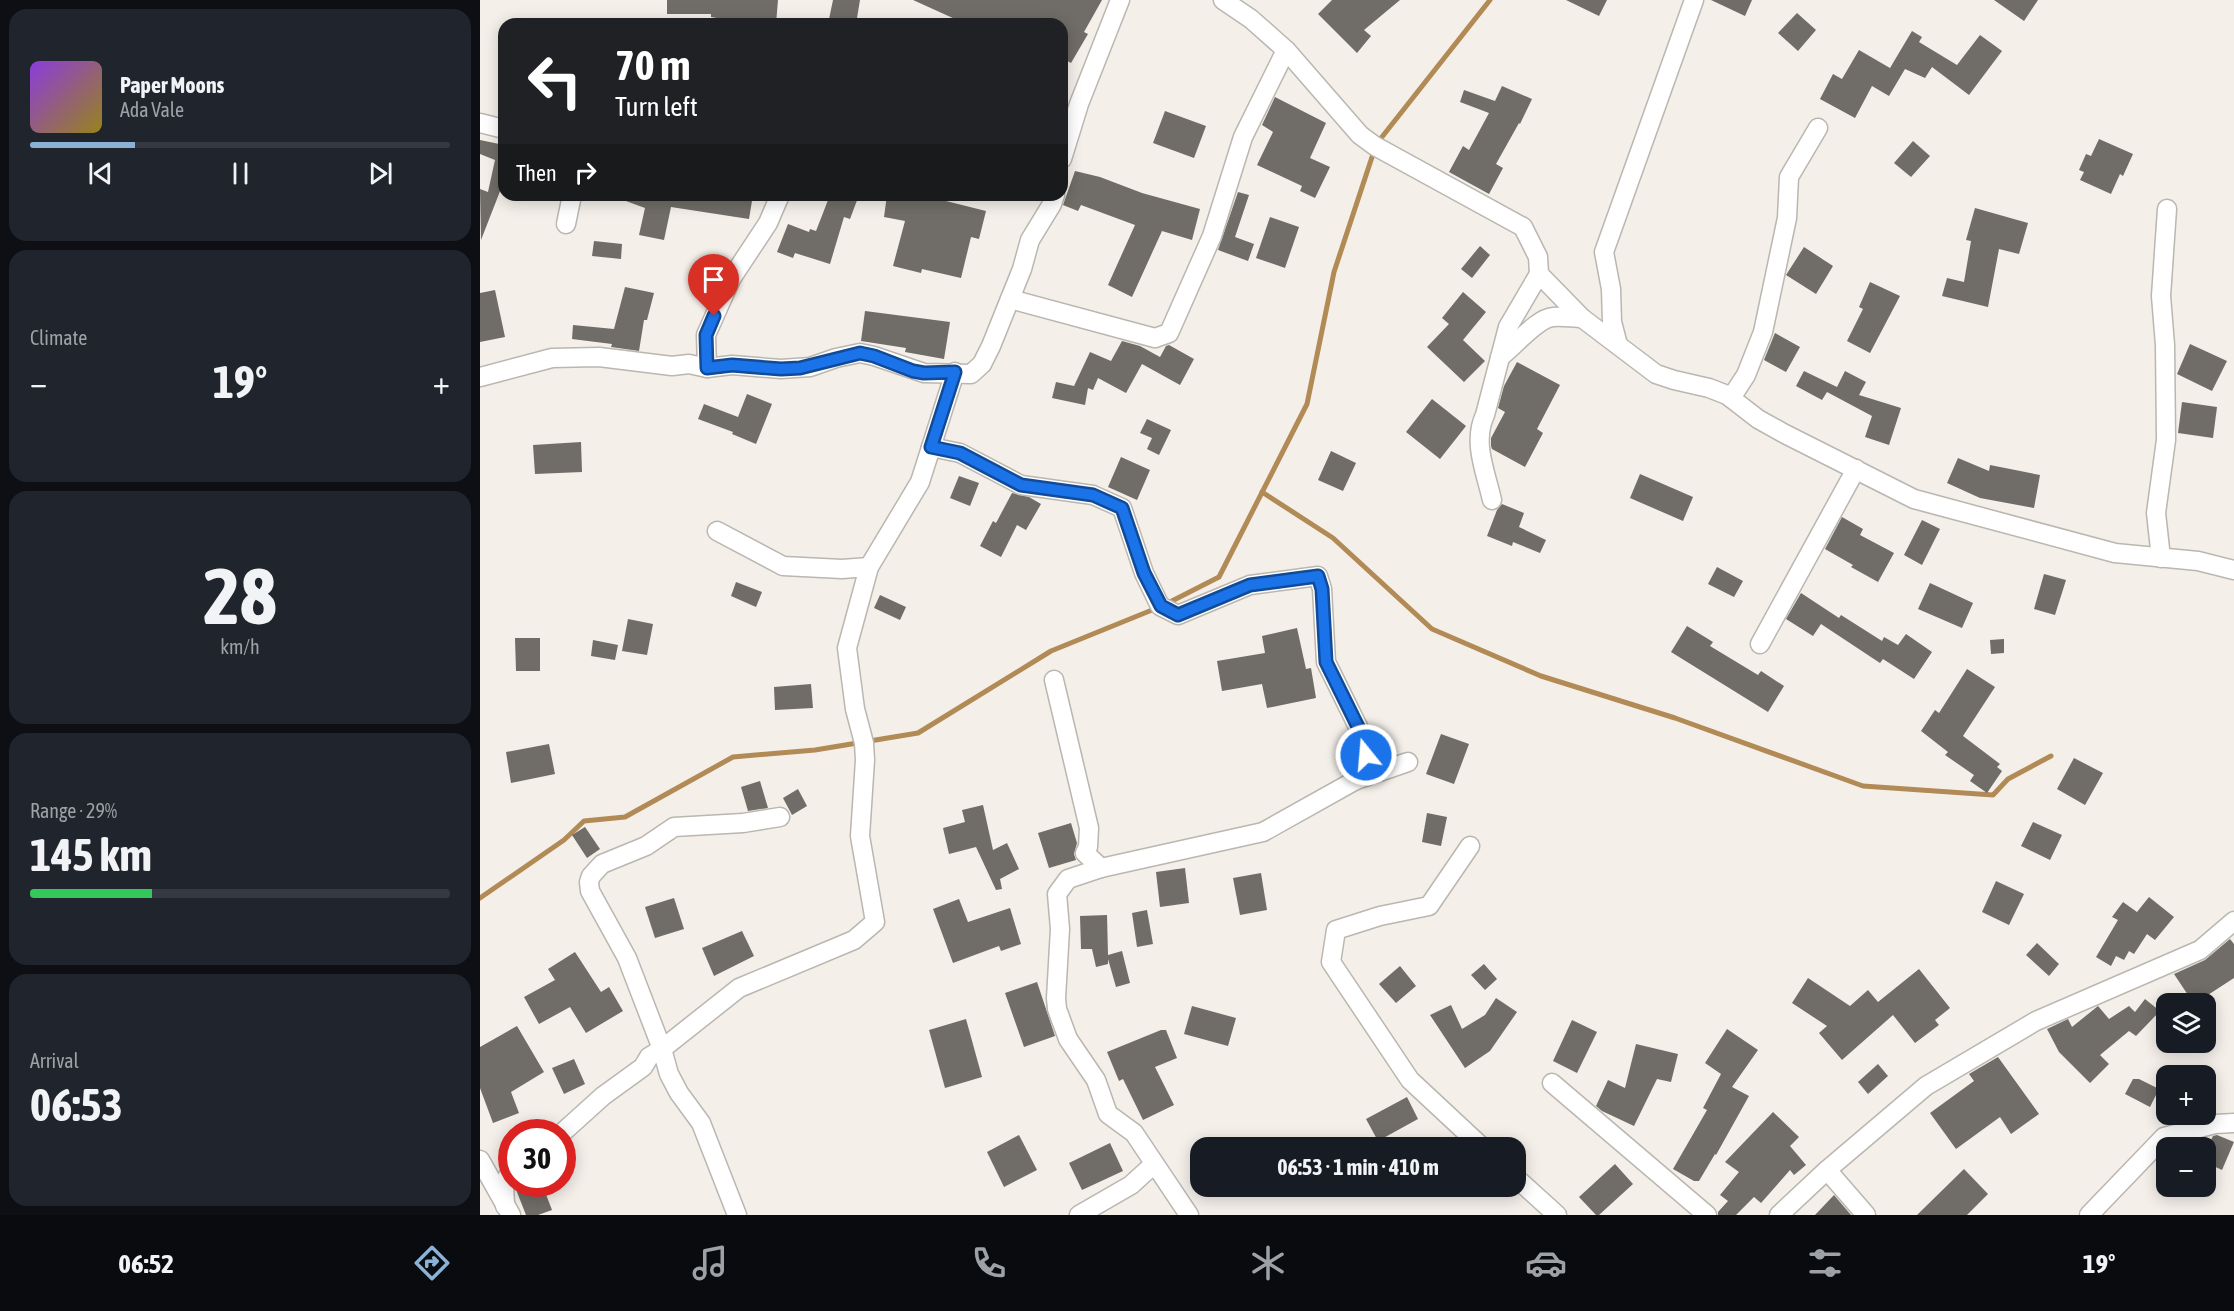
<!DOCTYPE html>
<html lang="en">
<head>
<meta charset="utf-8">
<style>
  :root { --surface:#171b24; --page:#20242c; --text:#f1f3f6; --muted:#9ea1a6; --line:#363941; --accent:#8cb1d6 }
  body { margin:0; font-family:"Asap Condensed",sans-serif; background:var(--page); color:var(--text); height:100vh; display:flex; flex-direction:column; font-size:22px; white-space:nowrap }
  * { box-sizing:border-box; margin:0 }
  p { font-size:20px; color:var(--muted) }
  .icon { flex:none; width:33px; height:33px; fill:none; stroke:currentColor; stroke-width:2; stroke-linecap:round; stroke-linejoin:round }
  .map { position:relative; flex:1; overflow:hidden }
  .side { display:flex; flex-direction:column; gap:9px; padding:9px; background:#0d0f14; width:480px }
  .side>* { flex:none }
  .top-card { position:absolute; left:18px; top:18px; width:570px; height:183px; border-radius:18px; box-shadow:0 3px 15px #0003; background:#202124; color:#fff; overflow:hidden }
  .tools { position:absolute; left:1676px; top:993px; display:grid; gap:12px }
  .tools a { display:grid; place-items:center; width:60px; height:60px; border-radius:12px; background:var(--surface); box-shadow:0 3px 15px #0003; font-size:30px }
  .speed { position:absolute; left:18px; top:1119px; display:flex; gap:12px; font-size:30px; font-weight:700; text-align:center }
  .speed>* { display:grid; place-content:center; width:78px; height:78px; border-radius:50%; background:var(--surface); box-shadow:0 3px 15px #0003; line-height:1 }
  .speed .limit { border:9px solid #d22; background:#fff; color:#111 }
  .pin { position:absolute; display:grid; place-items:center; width:51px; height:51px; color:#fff; margin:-62px -26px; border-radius:50% 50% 50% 0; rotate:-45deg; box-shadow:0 0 6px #0007 }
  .pin .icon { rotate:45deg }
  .me { position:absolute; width:66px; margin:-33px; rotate:343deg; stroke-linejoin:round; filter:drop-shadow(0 0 4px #0008) }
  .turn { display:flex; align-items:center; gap:21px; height:126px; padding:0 18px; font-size:27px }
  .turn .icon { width:78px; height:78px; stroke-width:2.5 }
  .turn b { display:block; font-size:42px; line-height:51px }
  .then { display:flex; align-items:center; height:57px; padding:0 18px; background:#0003; gap:12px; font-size:22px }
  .big { font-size:45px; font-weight:700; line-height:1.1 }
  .side .card { flex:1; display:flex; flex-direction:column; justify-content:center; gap:9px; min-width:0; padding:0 21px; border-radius:18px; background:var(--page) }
  .side .dial { align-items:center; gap:0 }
  .dial b { font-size:78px; line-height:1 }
  .song { display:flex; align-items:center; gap:18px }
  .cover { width:72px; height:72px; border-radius:9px; background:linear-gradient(135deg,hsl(270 70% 55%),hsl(50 70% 35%)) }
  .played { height:6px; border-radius:3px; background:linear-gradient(90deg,var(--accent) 25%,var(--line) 25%) }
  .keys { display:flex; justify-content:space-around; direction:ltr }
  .heat { display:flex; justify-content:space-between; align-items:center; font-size:33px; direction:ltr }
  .charge { height:9px; border-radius:4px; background:linear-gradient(90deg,#34c759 29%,var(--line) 0) }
  .trip { position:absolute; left:710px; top:1137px; width:336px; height:60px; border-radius:18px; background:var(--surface); box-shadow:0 3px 15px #0003; font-weight:700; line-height:60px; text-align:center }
  .tabs { display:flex; height:96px; justify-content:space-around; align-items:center; background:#090b0e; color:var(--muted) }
  .tabs .icon { width:42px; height:42px }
  .tabs .current { color:var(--accent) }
  .tabs b { font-size:27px; color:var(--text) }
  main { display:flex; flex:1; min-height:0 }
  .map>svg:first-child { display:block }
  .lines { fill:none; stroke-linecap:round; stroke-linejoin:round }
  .stream { stroke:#b18a56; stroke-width:5 }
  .building { fill:#706c67 }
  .street-casing { stroke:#bab6b0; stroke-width:21 }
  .street { stroke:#fff; stroke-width:18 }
  .route-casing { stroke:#114b97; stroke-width:15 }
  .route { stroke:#1a73e8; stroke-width:10 }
</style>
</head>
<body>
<main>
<section class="side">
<div class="card">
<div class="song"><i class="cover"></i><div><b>Paper Moons</b><p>Ada Vale</p></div></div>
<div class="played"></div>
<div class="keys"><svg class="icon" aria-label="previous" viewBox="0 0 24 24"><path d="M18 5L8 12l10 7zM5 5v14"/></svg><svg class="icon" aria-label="pause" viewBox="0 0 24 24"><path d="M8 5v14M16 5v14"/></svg><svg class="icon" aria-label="next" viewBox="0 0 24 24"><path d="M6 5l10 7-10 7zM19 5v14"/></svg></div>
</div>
<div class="card"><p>Climate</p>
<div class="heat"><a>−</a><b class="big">19°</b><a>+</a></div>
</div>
<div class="card dial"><b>28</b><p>km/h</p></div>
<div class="card"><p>Range · 29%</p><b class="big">145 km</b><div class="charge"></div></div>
<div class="card"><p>Arrival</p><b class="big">06:53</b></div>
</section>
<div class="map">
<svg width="1754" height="1215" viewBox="0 0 1754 1215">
  <rect width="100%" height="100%" fill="#f4efe9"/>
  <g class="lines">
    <!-- stream -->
    <g class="stream">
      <path d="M898,142L1010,0"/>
      <path d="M782,492L853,538L952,629L1061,676L1195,718L1383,786L1513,795L1528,779L1571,756"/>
      <path d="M686,604L739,577L827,404L854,272L894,151"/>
      <path d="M0,898L84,840L104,821L145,817L253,757L335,750L438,733L571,651L677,608"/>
    </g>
  </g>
  <!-- building -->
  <g class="building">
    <path d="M187,0H298L296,24L266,23L231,17V14H187Z"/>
    <path d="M353,0H380L376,24H348Z"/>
    <path d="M433,0H622L604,32L608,34L591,63L582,58V24H486Z"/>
    <path d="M852,0H920L884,30L891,36L877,53L838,14Z"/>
    <path d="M1086,0H1127L1119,16Z"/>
    <path d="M1231,0H1272L1265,16Z"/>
    <path d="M1514,0H1558L1544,21Z"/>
    <path d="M1317,13L1336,30L1318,51L1298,33Z"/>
    <path d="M1432,31L1442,37L1439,42L1477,65L1500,35L1522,51L1489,95L1452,67L1445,78L1425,69L1409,96L1392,86L1375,118L1340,99L1353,74L1362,79L1379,50L1410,68Z"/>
    <path d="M1022,86L1052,99L1040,124L1039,123L1016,164L1023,168L1009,194L969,172L983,146L989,150L1009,113L980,102L984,90L1015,101Z"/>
    <path d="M795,97L846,123L830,158L850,167L835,198L820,191L822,186L777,165L793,132L782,125Z"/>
    <path d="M685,111L726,126L714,158L673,143Z"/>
    <path d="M1619,139L1653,154L1643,176L1640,174L1631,194L1600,180L1604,172L1599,170L1606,154L1611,156Z"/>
    <path d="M0,140L24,145V181L1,240L0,189L8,192L15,160L0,154Z"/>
    <path d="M1433,141L1450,156L1431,177L1414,163Z"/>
    <path d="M595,171L620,177L662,193L720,209L712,240L682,231L652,297L628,285L655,225L601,205L598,211L583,205Z"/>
    <path d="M758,192L769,195L755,237L774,244L768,261L738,250Z"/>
    <path d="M135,195H273L269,219L191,207L184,240L159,235L165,208L135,197Z"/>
    <path d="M350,195H379L370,219L364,217L350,264L315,253L313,258L297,252L308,224L329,232L330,229L336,231Z"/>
    <path d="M407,195H453L466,197V201L506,211L499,239L491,237L481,278L442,269L441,273L413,266L425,221L404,217Z"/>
    <path d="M1495,208L1548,223L1539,254L1519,249L1508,307L1462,296L1467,278L1484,282L1491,241L1486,240Z"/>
    <path d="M790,217L819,227L805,268L776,258Z"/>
    <path d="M114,241L142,244L141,259L112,256Z"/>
    <path d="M1000,246L1010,255L992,278L981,269Z"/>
    <path d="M1324,247L1353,266L1336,294L1306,275Z"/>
    <path d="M1390,282L1420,296L1390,353L1367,341L1383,309L1379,307Z"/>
    <path d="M145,287L174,293L167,320H164L159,351L131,347L132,344L92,339L93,325L134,329Z"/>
    <path d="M15,290L25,337L0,342V293Z"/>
    <path d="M983,292L1006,312L983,340L1005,361L984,382L947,347L969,324L962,318Z"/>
    <path d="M385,311L470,322L464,359L425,352L426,348L381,341Z"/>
    <path d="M1295,333L1320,347L1306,372L1284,360Z"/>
    <path d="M642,341L660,346L680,357L686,346L689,345L714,359L700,385L662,364L646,393L618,378L613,390L608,388L605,405L572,398L576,382L594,386L610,352L631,361Z"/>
    <path d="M1710,344L1747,361L1732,391L1697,374Z"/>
    <path d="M1037,362L1080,385L1057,429L1063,433L1045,467L1012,449L1011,446V438L1025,412L1018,408L1024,386Z"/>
    <path d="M1324,371L1357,387L1365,371L1386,382L1379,395L1421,408L1409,445L1385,437L1392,416L1347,392L1342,400L1316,386Z"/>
    <path d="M267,394L292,404L276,444L252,434L253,432L218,419L224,404L258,417Z"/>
    <path d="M952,399L986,426L960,459L926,432Z"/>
    <path d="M1702,402L1737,407L1733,438L1698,433Z"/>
    <path d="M667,419L691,430L679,455L667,449L672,438L660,433Z"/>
    <path d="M101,442L102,472L55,474L53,445Z"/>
    <path d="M851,451L876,463L863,491L838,480Z"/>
    <path d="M641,457L670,470L657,500L628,487Z"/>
    <path d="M1478,458L1509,471L1510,465L1560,475L1554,508L1500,498L1467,483Z"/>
    <path d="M1160,474L1213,497L1203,521L1150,498Z"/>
    <path d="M479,476L499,483L490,506L470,498Z"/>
    <path d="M532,493L549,497L561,504L546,530L537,525L521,557L500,546L513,521L516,523Z"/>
    <path d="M1022,504L1044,513L1039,527L1066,540L1060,553L1033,542L1032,546L1007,536L1017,510Z"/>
    <path d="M1362,517L1383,529L1380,535L1414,553L1398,582L1371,567L1373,565L1345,549Z"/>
    <path d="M1442,520L1460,529L1442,565L1424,555Z"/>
    <path d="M1237,567L1263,581L1254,597L1228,584Z"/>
    <path d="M1564,574L1586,580L1575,615L1554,609Z"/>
    <path d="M256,582L282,592L276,607L251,596Z"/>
    <path d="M1450,583L1493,603L1482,628L1438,609Z"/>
    <path d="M1321,593L1359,618L1361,615L1402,641L1404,637L1418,645L1426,634L1452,652L1434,679L1403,659L1400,663L1341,624L1333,636L1306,619Z"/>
    <path d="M400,595L426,607L420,620L394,608Z"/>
    <path d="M148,619L173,624L167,655L142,651Z"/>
    <path d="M1207,626L1233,642L1230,646L1278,675L1281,671L1304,686L1288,712L1191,652Z"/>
    <path d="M817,628L826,669L831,668L836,698L787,708L782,684L742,691L737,661L785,653L782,636Z"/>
    <path d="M35,638H60V671H36Z"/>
    <path d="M1524,639V653L1511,654L1510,640Z"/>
    <path d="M113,640L138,645L135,660L111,656Z"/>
    <path d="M1487,669L1515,687L1483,736L1520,764L1517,767L1522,771L1507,793L1490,781L1494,775L1465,755L1468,752L1441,731L1455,710L1459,713Z"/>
    <path d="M331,684L333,708L295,710L294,687Z"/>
    <path d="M961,734L989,744L974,784L946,774Z"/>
    <path d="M69,744L75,774L31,783L26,752Z"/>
    <path d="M1594,758L1623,773L1605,805L1577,789Z"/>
    <path d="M280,781L288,808L268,811L261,787Z"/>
    <path d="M318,789L327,806L312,815L303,798Z"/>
    <path d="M503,805L513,850L527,843L539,869L520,879L522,889L516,890L496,847L469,854L463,828L485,822L482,810Z"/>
    <path d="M947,813L967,817L961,846L942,842Z"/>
    <path d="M1553,822L1582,835L1570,860L1541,846Z"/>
    <path d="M591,823L597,843L594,854L596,860L569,868L558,833Z"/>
    <path d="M105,827L120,849L107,858L92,835Z"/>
    <path d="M705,868L709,903L680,907L676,872Z"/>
    <path d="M781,873L787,910L760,915L753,878Z"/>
    <path d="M1516,881L1544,894L1529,925L1502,912Z"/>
    <path d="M1669,897L1694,917L1675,940L1667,934L1654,954L1649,951L1644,960L1636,956L1631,966L1616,957L1638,920L1632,917L1643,902L1657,912Z"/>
    <path d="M194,898L204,929L175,938L165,907Z"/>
    <path d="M479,899L488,922L530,908L541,944L521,951L519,946L473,963L453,909Z"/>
    <path d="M667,910L673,944L657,947L652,913Z"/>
    <path d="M627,915L628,955L642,951L650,983L636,987L628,959V964L616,967L612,949H601L600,916Z"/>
    <path d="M262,931L274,956L234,976L222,948Z"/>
    <path d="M1750,939L1754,944V978L1714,1004L1694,974L1725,960Z"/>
    <path d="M1557,943L1579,964L1569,976L1546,955Z"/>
    <path d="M95,952L121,992L129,987L143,1011L106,1033L90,1007L59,1024L44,997L75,980L68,969Z"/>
    <path d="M1004,964L1017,979L1005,990L991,975Z"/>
    <path d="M920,966L936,986L916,1003L899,984Z"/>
    <path d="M1439,969L1470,1008L1455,1020L1459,1025L1435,1043L1413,1015L1362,1060L1339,1033L1347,1026L1312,1003L1328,978L1370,1006L1388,990L1398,1002Z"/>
    <path d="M557,982L575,1036L544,1047L525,993Z"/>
    <path d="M1016,998L1037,1012L1010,1051L985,1068L950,1015L971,1005L982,1029L1005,1015Z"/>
    <path d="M1665,999L1680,1011L1656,1036L1649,1031L1620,1055L1629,1064L1610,1083L1579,1052L1567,1029L1588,1019L1592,1027L1618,1006L1629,1019L1649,1006L1655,1012Z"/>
    <path d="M712,1006L756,1018L748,1046L704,1034Z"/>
    <path d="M486,1019L502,1077L465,1088L449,1030Z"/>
    <path d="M1092,1020L1117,1032L1097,1073L1073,1061Z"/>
    <path d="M37,1026L64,1072L31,1092L39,1113L13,1123L0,1088V1047Z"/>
    <path d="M1247,1029L1278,1050L1252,1087L1269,1096L1236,1155L1235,1154L1219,1181H1214L1193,1169L1227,1110L1223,1108L1241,1074L1225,1063Z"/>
    <path d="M681,1030H686L697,1058L675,1067L694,1105L663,1120L643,1079L639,1081L627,1052Z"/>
    <path d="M1156,1044L1198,1054L1191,1082L1177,1079L1154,1126L1122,1111L1116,1106L1128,1080L1145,1088Z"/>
    <path d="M1518,1057L1559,1114L1531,1134L1520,1117L1476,1149L1450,1113L1494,1081L1489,1074Z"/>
    <path d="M94,1059L105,1084L84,1094L72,1068Z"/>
    <path d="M1398,1064L1408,1076L1388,1094L1378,1082Z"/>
    <path d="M1653,1079H1659L1679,1089L1670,1107L1645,1094Z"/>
    <path d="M927,1097L938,1119L898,1141L886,1119Z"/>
    <path d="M1293,1112L1319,1137L1310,1146L1326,1165L1314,1175L1310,1170L1281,1203L1274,1197L1256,1215H1238V1212L1248,1201L1240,1195L1259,1172L1245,1162Z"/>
    <path d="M539,1135L557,1170L524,1187L507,1152Z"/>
    <path d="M1737,1135L1754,1142L1742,1170L1725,1162V1152L1733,1136Z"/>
    <path d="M630,1143L643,1171L602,1190L589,1163Z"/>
    <path d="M1135,1164L1153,1184L1119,1215H1116L1099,1197Z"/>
    <path d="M1484,1169L1508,1194L1487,1215H1437Z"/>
    <path d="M37,1184H62L72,1210L58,1215H46L35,1187Z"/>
    <path d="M1354,1195L1371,1215H1335Z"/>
  </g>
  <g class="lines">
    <defs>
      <g id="street">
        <path d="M743,0L771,19L806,50L880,135L895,146L1043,227L1058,257L1059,274L1102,318L1176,374L1194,380L1229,388L1247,395L1278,419L1305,434L1434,499L1635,553L1718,561L1754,570"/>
        <path d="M0,123L24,129"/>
        <path d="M582,159L599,104L640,0"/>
        <path d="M86,224L92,195"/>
        <path d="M530,299L675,338L689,333L732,236L763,137L806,50"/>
        <path d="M1138,345L1132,322L1131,289L1124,252L1214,0"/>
        <path d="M1020,357C1034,347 1057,318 1073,317C1082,316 1093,318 1102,318"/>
        <path d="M227,368L226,335L251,279L288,223L300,195"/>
        <path d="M0,377L72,358L119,357L192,366L209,364L227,368L252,365L301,369L330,367L356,358L380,353L394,356L444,373L491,374L502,364L511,346L542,269L550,240L572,204L575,195"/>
        <path d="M1251,398L1266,375L1283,332L1307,218L1309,177L1338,128"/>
        <path d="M451,447L480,453L541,485L613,495L642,508L664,573L680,606L698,615L770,585L838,576L842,589L846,662L885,741L886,755L876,780"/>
        <path d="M1012,500C1006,473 992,442 1005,415L1028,327L1059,274"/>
        <path d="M237,531L303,566L362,569L389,567"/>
        <path d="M1681,558L1676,513L1686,440L1685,345L1681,296L1687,209"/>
        <path d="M1280,644L1376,469"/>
        <path d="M574,680L609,828L608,847L605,853L621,868L588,879L577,894L580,929L576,998L577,1009L588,1039L616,1080L628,1114L654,1133L709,1215"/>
        <path d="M990,846L949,906L900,916L856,930L851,962L930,1080L1003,1148"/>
        <path d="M621,868L783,832L876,780L928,762"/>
        <path d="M1072,1083L1227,1215"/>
        <path d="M82,1133L123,1096L163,1067L169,1057L182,1049L259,988L374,940L395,922L380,836L385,760L384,743L375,709L367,648L389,567L440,482L475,372"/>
        <path d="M0,1160L31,1215"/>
        <path d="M1347,1170L1386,1215"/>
        <path d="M1035,1177L1077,1215"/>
        <path d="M25,1206L24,1183L32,1169"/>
        <path d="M257,1215L221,1123L199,1093L189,1074L182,1049L147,958L110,891L109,882L111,876L122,864L166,846L194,827L263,823L300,817"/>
        <path d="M599,1215L651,1185L674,1164"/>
        <path d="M1299,1215L1347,1170L1446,1086L1556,1021L1720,950L1754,921"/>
        <path d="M1609,1215L1684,1137L1735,1124L1754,1123"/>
      </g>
    </defs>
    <!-- street casing -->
    <use href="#street" class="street-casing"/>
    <!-- street -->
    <use href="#street" class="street"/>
  </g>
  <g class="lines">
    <defs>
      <path id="route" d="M234,316L226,335L227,368L252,365L301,369L320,368L380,353L394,356L433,371L444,373L475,372L451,447L480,453L541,485L613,495L642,508L664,573L681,606L698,615L770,585L838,576L842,589L846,662L885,741L886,755"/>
    </defs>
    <!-- route casing -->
    <use href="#route" class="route-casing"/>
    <!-- route -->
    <use href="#route" class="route"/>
  </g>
</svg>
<div class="tools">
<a><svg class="icon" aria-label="layers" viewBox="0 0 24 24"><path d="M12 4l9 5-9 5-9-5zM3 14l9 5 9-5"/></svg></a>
<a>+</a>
<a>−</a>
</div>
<div class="speed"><div class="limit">30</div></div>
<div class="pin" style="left:234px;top:316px;background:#d93025"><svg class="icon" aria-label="arrive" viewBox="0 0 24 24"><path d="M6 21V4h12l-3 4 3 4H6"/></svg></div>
<svg class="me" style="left:886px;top:755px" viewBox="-20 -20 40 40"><circle r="17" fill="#1a73e8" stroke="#fff" stroke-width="3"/><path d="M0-11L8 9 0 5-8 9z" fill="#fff"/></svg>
<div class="trip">06:53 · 1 min · 410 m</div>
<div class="top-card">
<div class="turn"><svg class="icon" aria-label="left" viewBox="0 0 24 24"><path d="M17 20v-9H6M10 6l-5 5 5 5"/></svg><div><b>70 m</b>Turn left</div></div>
<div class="then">Then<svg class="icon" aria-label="right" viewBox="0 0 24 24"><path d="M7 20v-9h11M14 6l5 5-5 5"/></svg></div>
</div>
</div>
</main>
<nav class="tabs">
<b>06:52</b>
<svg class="icon current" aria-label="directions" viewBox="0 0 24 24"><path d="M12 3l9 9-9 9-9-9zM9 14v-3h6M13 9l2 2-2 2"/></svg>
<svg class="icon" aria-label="music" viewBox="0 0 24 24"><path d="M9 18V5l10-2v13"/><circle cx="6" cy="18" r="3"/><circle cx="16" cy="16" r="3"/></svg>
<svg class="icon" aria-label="phone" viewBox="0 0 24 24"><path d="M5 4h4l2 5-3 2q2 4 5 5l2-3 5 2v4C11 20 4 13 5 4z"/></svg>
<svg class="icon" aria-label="climate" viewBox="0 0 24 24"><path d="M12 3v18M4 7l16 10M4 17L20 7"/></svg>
<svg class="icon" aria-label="car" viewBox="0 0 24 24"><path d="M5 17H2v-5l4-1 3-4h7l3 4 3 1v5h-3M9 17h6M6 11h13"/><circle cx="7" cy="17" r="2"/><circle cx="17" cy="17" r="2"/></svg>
<svg class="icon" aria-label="filters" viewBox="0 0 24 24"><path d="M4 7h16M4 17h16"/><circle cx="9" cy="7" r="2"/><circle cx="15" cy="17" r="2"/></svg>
<b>19°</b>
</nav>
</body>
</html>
